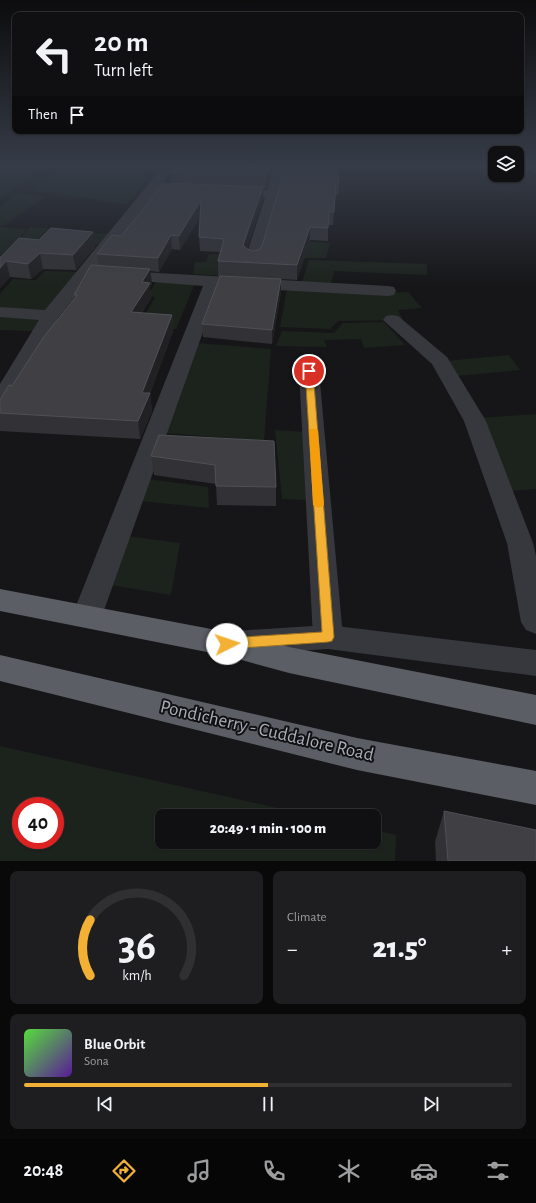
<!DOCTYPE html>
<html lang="en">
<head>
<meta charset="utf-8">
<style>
  :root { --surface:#101012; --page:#1e1e20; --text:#f1f3f6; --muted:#9c9d9f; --line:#303032; --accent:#f2b134 }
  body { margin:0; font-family:"Alegreya Sans",sans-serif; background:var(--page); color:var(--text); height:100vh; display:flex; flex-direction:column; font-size:15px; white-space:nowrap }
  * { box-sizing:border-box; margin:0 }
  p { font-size:13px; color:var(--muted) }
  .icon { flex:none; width:22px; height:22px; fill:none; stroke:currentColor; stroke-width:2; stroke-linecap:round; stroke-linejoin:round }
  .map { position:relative; height:861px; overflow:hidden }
  .details { display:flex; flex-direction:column; gap:10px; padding:10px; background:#09090a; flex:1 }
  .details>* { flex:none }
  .hud { position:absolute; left:12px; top:12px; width:512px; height:122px; border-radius:8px; box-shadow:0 1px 3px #0004,0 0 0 1px var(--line); background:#101012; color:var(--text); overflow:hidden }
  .buttons { position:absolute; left:488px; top:146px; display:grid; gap:8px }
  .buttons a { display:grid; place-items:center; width:36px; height:36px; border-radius:8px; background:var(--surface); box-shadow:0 1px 3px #0004,0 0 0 1px var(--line); font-size:20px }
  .speed { position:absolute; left:12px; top:797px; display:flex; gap:8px; font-size:20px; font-weight:700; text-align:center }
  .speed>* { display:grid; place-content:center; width:52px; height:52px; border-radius:50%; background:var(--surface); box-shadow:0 1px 3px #0004,0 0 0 1px var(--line); line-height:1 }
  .speed .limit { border:6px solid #d22; background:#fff; color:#111 }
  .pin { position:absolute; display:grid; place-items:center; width:34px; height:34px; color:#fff; margin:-17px; border:2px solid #fff; border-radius:50%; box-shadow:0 1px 4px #0007 }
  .me { position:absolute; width:44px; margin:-22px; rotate:86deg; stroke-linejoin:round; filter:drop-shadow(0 0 3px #0008) }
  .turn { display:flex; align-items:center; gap:14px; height:84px; padding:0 16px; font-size:18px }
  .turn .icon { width:52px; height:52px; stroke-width:2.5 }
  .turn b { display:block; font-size:28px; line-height:34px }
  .then { display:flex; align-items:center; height:38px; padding:0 16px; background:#0003; gap:8px; font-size:15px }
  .big { font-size:30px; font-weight:800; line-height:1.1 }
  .details .tile { flex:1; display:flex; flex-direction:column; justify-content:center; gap:6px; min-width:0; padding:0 14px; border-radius:8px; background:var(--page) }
  .details .dial { align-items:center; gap:0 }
  .dial svg { height:104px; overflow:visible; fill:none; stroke:var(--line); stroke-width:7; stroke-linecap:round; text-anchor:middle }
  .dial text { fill:var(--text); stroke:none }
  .song { display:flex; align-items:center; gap:12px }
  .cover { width:48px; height:48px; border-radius:6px; background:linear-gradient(135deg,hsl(110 70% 55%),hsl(270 70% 35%)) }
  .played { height:4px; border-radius:2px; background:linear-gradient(90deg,var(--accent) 50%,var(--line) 50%) }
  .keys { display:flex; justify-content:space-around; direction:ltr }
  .heat { display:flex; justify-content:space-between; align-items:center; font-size:22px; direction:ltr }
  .details .tiles { flex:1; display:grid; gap:10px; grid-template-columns:1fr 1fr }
  .tile:last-child { grid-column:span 2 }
  .trip { position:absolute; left:155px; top:809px; width:226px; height:40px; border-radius:8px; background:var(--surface); box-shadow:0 1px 3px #0004,0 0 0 1px var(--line); font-weight:800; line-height:40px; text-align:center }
  .tab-bar { display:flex; height:64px; justify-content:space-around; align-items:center; background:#060607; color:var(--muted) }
  .tab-bar .icon { width:28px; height:28px }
  .tab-bar .on { color:var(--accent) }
  .tab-bar b { font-size:18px; color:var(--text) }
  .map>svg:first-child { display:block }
  .green { fill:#1c231d; fill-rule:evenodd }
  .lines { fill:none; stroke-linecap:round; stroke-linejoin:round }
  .minor { fill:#37383d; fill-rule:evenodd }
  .tertiary { fill:#37383d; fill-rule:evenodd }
  .trunk { fill:#5b5e65; fill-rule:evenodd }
  .wall { fill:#323236 }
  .shaded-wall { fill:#212124 }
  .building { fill:#3f3f44; stroke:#4f5156 }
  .route { fill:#f2b134; stroke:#9d7322 }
  .slow { fill:#f59e0b }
  .labels { text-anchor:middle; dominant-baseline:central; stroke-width:4; stroke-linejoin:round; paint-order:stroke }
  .near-street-label { font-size:19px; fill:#a8adb8; stroke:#111113 }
</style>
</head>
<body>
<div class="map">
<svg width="536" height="861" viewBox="0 0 536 861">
  <rect width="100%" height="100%" fill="#161618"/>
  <!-- green -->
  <g class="green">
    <path d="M0,165H48L0,200Z"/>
    <path d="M63,165H157L127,205L34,190Z"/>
    <path d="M18,193L45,197L4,225H0V207Z"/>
    <path d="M0,227L27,229L0,259Z"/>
    <path d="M30,227L110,234L100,245L52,241L0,263Z"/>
    <path d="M267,239L330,243L326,258H305L299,266Z"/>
    <path d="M209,254L248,256L222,276L193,274L195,262H206Z"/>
    <path d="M309,260L427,264V275L334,271L331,283L302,282Z"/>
    <path d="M45,271L77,272L45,312L0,307V294L13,279L36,280Z"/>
    <path d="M156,281L195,283L176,329L131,325L145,315L155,297L148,296Z"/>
    <path d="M287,289L372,294L408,292L422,308L398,310L403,320L338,321L330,329L280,327Z"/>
    <path d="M0,316L43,320L34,331L0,330Z"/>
    <path d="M384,322L405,345L364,348L361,339L324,340L327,347L276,346L282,331L334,333L343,323Z"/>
    <path d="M196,343L271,349L264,441L166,433Z"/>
    <path d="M509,355L520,370L457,376L446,361Z"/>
    <path d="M536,414V489L509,491L480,418Z"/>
    <path d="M275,430L306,432L307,500L282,499Z"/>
    <path d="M147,479L208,487L209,508L140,501Z"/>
    <path d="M126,536L180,543L171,595L110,585Z"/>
    <path d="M0,746L313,816H162V842H374V830L396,835L395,861H0ZM21,806H55V840H21Z"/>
  </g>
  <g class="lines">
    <!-- minor -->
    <g class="minor">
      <path d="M162,165H174L157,192L58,318L10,401L7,405L0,407V384L39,320L0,317V307L45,310L147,186Z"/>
      <path d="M273,165H285L279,194L261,259L258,262L253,264L248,262L245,259L265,198L232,196L227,195L226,192L227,189L232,188L267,190Z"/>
      <path d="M525,165H536V174L532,173Z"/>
      <path d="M122,271L388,286L394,287L396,291L394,295L388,296L219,287L102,616L97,624L87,628L77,624L72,616L203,286L116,279L114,276L116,273Z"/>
      <path d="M392,315L398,316L447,357L486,421L533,543L536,556V634L526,630L521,622L507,543L464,421L432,364L383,320L386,316Z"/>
      <path d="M309,365L316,367L319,371L343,637L339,646L328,649L317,646L313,637L299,371L302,367Z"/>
    </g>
    <!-- tertiary -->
    <path class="tertiary" d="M328,625L536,650V676L328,649L234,655L223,652L219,643L223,634L234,631Z"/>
    <!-- trunk -->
    <g class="trunk">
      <path d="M0,589L227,632L289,647L536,695V725L289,673L227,656L0,611Z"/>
      <path d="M0,655L357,738L536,771V805L357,770L0,681Z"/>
    </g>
  </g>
  <!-- wall -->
  <g class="wall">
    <path d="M272,165L266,188H263V199L247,249L252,251L258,250L262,246L281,182H339V195L335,194L333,225H328V241L310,240L297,280L281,279V292L272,344L203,337L202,324L219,276H218V261L220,252L200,251L199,237L201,215L180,250L172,249L159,272L150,271L152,284L150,287L151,298L142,313L172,315L173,331L150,394L152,411L140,439L0,431V400L12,386L75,297L74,295L99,265L97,254L121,236L171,183L170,173Z"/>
    <path d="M39,240L95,247L76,270L43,269L31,279L10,277L0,288V257H1Z"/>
    <path d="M159,435L276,487V506L217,505L216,484L154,475L151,456Z"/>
    <path d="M444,811L536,861H436L435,842Z"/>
  </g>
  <!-- shaded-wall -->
  <g class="shaded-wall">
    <path d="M269,165H272L266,188V176Z"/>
    <path d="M263,187V199L244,259L243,245Z"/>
    <path d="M201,200L202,213L180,250L179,236Z"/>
    <path d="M310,227V240L297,280V265Z"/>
    <path d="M93,232L95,247L76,270L73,255Z"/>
    <path d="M171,235L172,249L159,272L158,258Z"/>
    <path d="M40,253L43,269L31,279L28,264Z"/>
    <path d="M6,261L10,277L0,288V268Z"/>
    <path d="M150,269L152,284L150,287L151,298L133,328L131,312L142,282Z"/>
    <path d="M281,279V292L272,344V330Z"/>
    <path d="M172,315L173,331L150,394L152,411L140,439L138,421L142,393Z"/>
  </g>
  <!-- building -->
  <g class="building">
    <path d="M176,165H269L266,176L170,173Z"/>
    <path d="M284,165H337L339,182H336L334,212H329L328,228L310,227L297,265L218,261L224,239L199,237L201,200L179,236L171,235L158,258L97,254L112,235L121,236L142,211L163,183L263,187L243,245L247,249L252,251L258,250L262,246L281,182Z"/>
    <path d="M51,228L93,232L73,255L40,253L28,264L6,261L0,268V257H1L19,238L39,240Z"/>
    <path d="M91,265L150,269L142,282L150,283L131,312L172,315L142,393H150L138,421L0,413V400L9,385L12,386L43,338L77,295H74Z"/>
    <path d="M220,276L281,279L272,330L202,324Z"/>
    <path d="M159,435L274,441L276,487L216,486L215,465L151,456Z"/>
    <path d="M444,811L536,830V861H448Z"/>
  </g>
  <!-- sky -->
  <linearGradient id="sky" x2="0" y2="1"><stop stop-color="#0c0c0d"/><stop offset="0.58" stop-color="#363c48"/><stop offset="1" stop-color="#363c48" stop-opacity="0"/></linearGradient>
  <rect width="536" height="286" fill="url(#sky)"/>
  <!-- route -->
  <path class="route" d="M306,369H309L313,371L334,637L332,641L328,642L227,649L223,647L221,644L223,640L227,638L322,632L305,371Z"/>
  <!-- slow -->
  <path class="slow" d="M310,429H317L318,431L324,505L319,508L313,505L309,431Z"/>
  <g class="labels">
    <!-- near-street labels -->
    <g class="near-street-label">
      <text transform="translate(267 731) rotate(13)">Pondicherry - Cuddalore Road</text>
    </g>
  </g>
</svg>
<div class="buttons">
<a><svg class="icon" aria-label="layers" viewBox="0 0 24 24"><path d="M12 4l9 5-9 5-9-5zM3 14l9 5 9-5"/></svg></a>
</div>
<div class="speed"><div class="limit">40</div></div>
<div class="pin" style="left:309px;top:371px;background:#d93025"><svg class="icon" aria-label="arrive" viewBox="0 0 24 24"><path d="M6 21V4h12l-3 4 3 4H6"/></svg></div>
<svg class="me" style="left:227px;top:644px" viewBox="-20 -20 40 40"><circle r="19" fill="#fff"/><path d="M0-13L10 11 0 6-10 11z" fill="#f2b134"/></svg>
<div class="trip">20:49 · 1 min · 100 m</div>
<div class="hud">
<div class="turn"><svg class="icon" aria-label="left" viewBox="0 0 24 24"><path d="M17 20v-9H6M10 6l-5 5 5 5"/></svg><div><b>20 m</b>Turn left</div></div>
<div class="then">Then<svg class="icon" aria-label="arrive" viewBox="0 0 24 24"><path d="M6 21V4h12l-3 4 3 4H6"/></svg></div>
</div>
</div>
<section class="details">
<div class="tiles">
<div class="tile dial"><svg viewBox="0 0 100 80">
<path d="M14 69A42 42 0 1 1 86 69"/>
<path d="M14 69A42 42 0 0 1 14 26" stroke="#f2b134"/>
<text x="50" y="56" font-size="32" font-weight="700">36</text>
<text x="50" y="72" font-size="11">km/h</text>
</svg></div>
<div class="tile"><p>Climate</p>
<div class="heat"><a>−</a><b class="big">21.5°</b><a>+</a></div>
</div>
<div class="tile">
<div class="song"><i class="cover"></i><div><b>Blue Orbit</b><p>Sona</p></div></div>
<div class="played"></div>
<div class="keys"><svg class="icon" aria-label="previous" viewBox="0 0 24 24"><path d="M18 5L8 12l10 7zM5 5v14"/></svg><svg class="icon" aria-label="pause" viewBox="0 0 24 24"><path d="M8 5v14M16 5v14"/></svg><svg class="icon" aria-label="next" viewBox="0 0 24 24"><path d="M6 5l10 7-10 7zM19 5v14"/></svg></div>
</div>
</div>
</section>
<nav class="tab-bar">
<b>20:48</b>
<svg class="icon on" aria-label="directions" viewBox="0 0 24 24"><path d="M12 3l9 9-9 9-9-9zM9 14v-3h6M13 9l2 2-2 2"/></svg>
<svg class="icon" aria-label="music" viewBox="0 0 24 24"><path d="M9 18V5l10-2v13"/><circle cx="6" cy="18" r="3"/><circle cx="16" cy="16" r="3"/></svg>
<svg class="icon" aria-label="phone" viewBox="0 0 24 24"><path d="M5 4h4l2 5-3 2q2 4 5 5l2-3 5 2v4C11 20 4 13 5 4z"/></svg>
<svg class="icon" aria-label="climate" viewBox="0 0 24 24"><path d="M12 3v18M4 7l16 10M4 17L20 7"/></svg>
<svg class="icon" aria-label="car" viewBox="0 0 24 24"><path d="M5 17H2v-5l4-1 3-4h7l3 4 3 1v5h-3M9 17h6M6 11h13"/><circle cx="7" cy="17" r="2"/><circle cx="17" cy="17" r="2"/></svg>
<svg class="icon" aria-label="filters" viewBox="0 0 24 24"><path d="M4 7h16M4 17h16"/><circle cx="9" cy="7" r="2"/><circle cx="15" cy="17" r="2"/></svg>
</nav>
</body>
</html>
